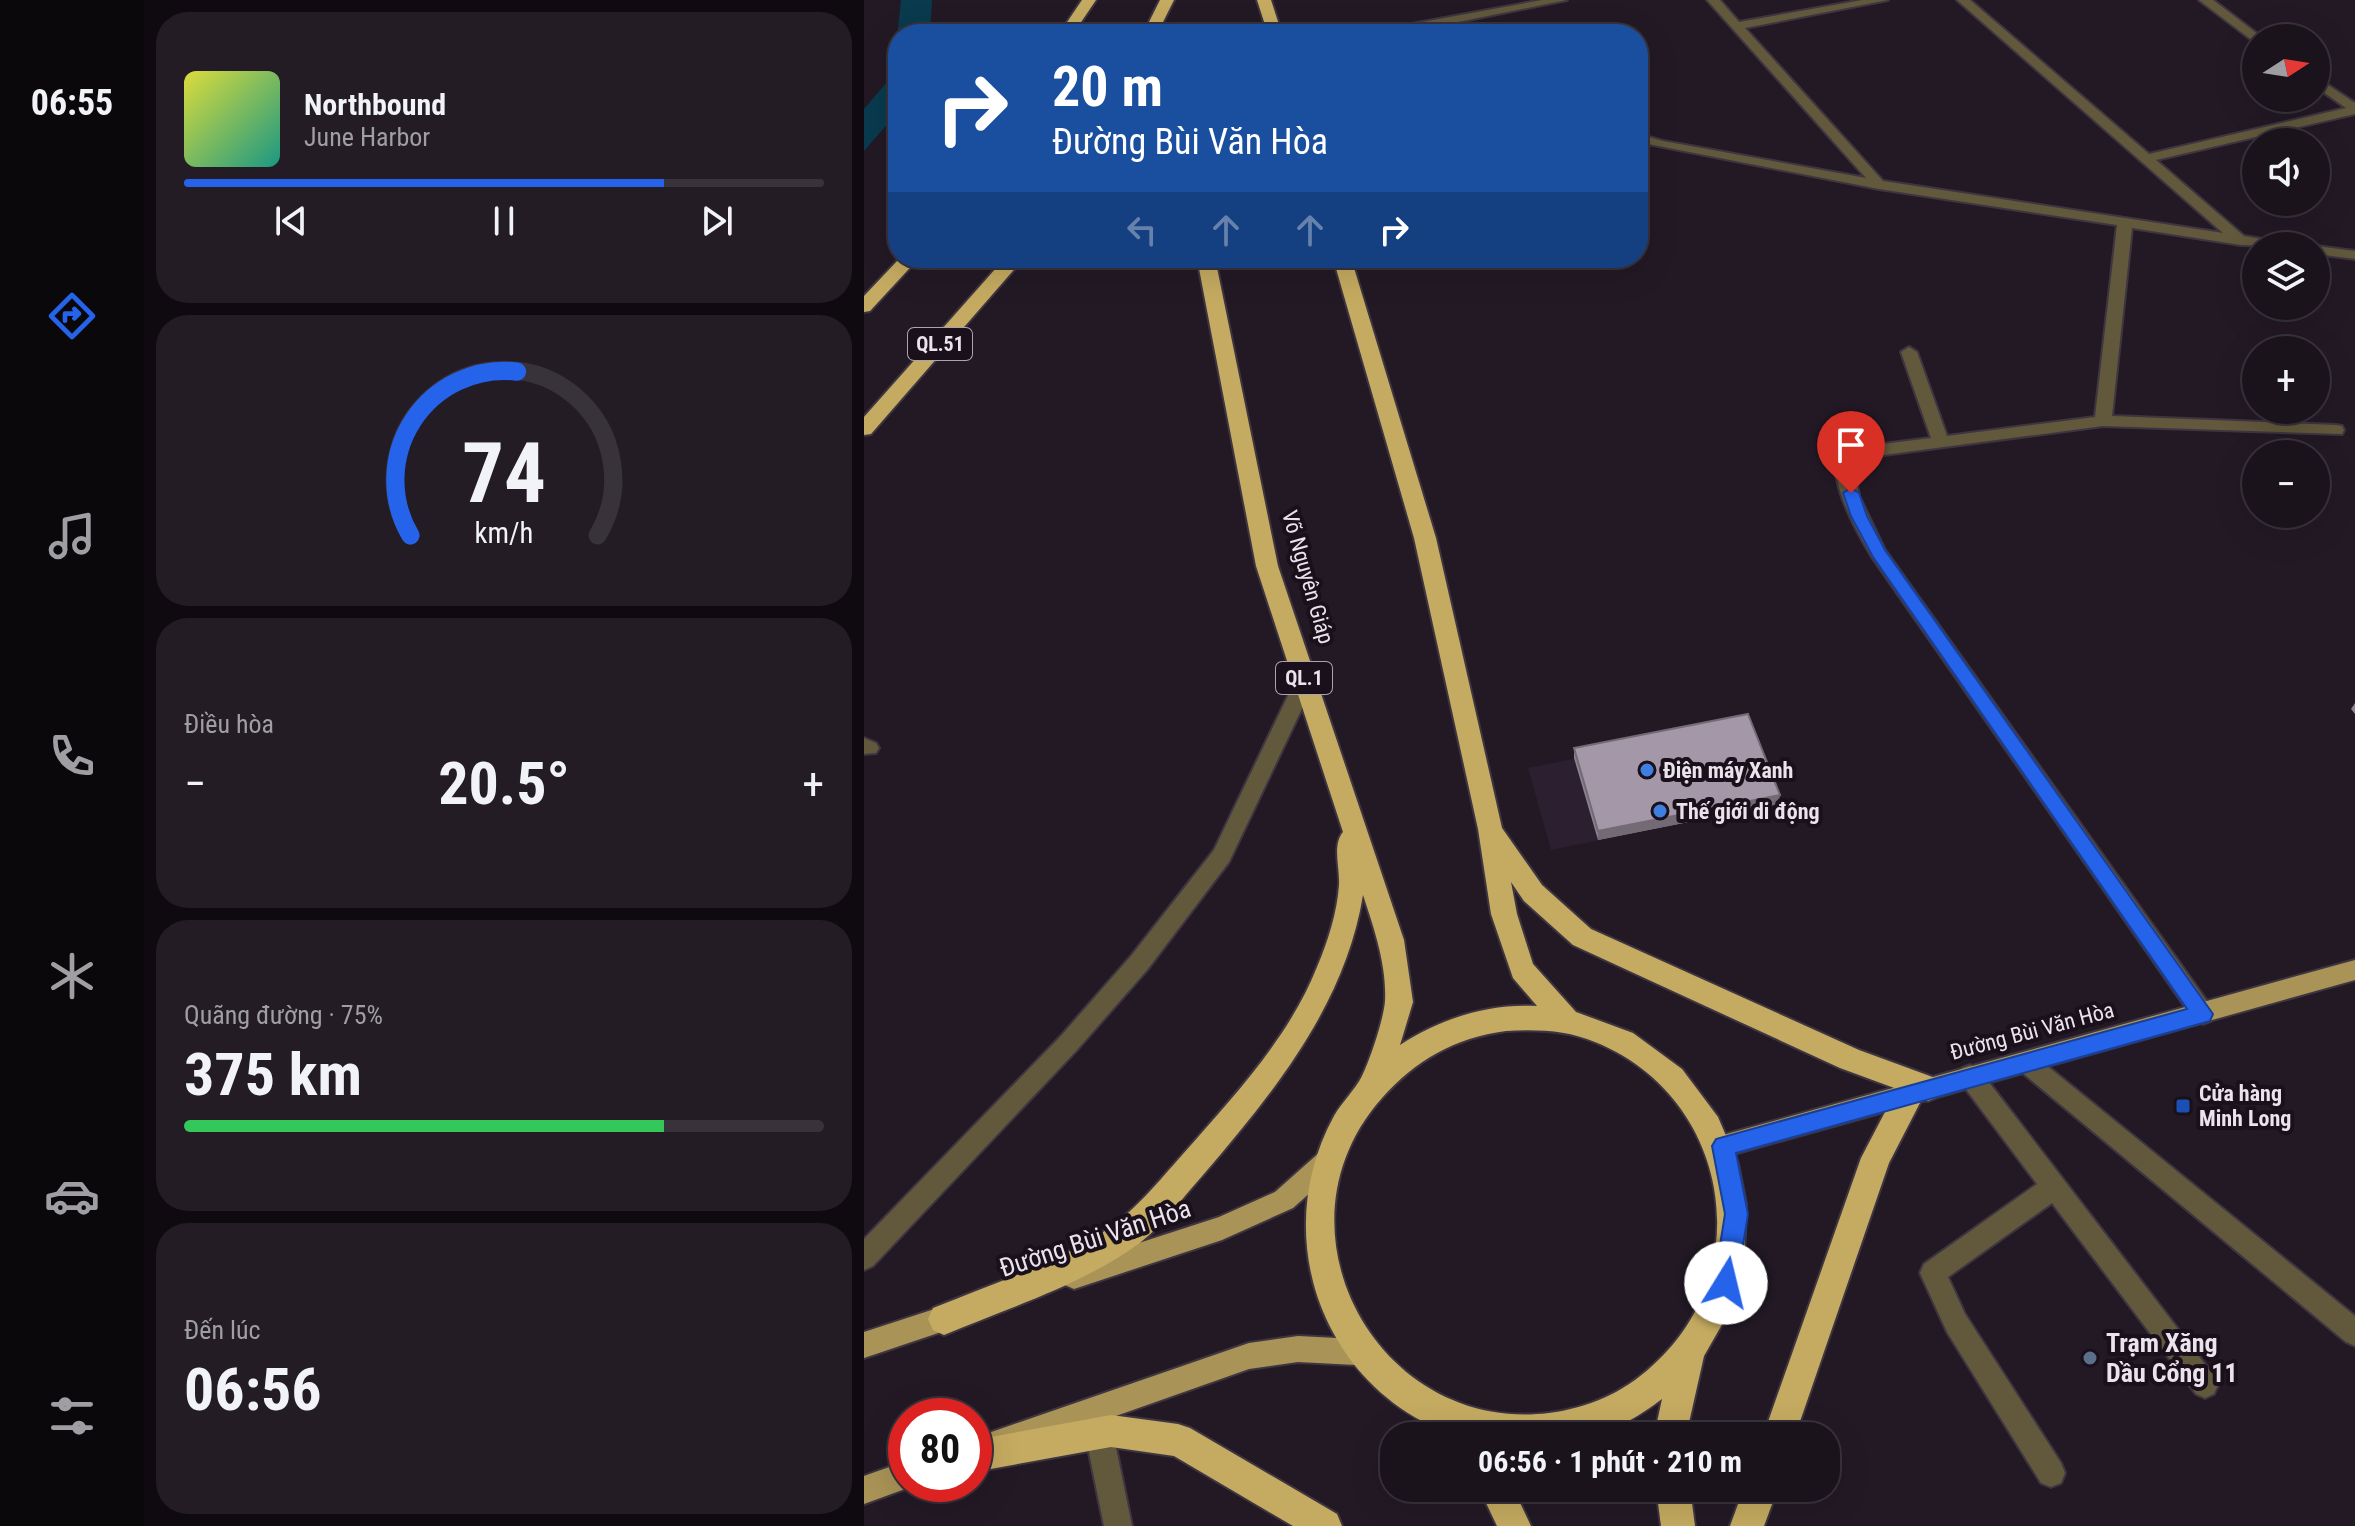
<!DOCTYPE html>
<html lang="vi">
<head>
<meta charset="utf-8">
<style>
  :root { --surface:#1a131c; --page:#231c25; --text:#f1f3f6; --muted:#9f9ea3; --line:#38323b; --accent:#2563eb }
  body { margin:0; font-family:"Roboto Condensed",sans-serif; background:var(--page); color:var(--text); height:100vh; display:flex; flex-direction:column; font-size:30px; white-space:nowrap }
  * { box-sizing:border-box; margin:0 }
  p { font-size:26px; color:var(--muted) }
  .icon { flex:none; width:44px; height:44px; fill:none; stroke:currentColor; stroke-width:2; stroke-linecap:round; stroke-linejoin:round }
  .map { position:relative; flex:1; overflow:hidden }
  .panel { display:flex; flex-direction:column; gap:12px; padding:12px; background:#0e0a0f; width:720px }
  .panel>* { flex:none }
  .guide { position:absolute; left:24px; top:24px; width:760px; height:244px; border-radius:32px; box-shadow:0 8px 32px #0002,0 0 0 2px var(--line); background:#1a4fa0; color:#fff; overflow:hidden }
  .needle { width:52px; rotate:78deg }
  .controls { position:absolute; left:1378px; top:24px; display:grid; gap:16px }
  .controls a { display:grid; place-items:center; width:88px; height:88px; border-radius:50%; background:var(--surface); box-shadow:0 8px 32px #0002,0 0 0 2px var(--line); font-size:40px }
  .speed { position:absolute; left:24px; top:1398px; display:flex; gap:16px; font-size:40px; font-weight:700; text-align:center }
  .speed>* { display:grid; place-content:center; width:104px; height:104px; border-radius:50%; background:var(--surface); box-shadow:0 8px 32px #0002,0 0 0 2px var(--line); line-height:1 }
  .speed .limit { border:12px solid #d22; background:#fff; color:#111 }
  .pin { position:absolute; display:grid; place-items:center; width:68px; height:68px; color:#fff; margin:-82px -34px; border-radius:50% 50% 50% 0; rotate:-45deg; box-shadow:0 0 8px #0007 }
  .pin .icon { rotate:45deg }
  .me { position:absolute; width:88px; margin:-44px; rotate:9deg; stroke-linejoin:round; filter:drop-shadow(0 0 6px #0008) }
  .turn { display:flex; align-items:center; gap:28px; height:168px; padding:0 32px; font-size:36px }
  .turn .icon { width:104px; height:104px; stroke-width:2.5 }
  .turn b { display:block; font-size:56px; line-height:68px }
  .lanes { display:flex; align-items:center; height:76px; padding:0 32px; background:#0003; justify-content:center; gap:40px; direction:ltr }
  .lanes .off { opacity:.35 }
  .big { font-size:60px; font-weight:700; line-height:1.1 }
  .panel .card { flex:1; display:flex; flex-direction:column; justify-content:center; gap:12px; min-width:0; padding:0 28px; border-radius:32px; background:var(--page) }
  .panel .dial { align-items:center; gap:0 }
  .dial svg { height:208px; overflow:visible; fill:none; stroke:var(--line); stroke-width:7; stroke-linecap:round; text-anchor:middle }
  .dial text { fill:var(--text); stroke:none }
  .song { display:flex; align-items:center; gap:24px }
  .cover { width:96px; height:96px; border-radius:12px; background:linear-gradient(135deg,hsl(60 70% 55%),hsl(170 70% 35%)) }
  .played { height:8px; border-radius:4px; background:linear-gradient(90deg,var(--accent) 75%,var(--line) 75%) }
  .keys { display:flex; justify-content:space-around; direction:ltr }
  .heat { display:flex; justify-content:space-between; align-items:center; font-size:44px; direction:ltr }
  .charge { height:12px; border-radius:6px; background:linear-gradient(90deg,#34c759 75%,var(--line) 0) }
  .trip { position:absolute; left:516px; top:1422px; width:460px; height:80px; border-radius:32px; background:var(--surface); box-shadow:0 8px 32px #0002,0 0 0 2px var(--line); font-weight:700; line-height:80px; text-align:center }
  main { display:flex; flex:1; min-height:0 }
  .tab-bar { display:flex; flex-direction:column; width:144px; justify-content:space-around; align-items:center; background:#0a080b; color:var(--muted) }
  .tab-bar .icon { width:56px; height:56px }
  .tab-bar .selected { color:var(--accent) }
  .tab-bar b { font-size:36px; color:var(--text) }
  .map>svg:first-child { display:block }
  .built { fill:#2c1f30 }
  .water { fill:#093a4d }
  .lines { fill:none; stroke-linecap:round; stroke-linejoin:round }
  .minor-casing { stroke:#3e3541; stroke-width:4 }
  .major-casing { stroke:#3e3541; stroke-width:4 }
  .highway-casing { stroke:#3e3541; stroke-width:4 }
  .minor { fill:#62583c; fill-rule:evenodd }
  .major { fill:#a99357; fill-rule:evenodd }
  .highway { fill:#c5ab61; fill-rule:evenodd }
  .wall { fill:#8d8290 }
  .shaded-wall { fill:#736a75 }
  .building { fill:#a497a7; stroke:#736a75; stroke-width:2 }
  .route { fill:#2563eb; stroke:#184099; stroke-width:2 }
  .shop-dot { fill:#3f7fe0; stroke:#19101b; stroke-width:3 }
  .transit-dot { fill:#1a4fb4; stroke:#19101b; stroke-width:3 }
  .service-dot { fill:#5c6f8a; stroke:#19101b; stroke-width:3 }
  .labels { text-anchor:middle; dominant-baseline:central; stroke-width:8; stroke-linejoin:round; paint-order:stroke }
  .shield { fill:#19101b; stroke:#aba4ad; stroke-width:2 }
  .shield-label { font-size:20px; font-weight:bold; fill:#eae3ec }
  .street-label { font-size:22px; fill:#eae3ec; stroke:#19101b }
  .poi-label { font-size:22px; font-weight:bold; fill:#eae3ec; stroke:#19101b; text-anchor:start }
  .near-street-label { font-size:26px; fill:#eae3ec; stroke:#19101b }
  .near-poi-label { font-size:26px; font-weight:bold; fill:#eae3ec; stroke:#19101b; text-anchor:start }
</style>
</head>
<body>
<main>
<nav class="tab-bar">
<b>06:55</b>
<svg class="icon selected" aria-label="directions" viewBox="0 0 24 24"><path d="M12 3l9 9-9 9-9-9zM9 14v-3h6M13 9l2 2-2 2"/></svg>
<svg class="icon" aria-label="music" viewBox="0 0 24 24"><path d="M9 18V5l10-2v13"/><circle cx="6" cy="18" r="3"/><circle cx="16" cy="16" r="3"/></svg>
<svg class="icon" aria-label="phone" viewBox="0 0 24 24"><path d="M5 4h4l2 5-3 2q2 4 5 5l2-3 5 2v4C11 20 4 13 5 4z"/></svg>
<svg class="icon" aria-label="climate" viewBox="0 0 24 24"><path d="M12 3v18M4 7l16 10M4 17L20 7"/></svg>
<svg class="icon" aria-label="car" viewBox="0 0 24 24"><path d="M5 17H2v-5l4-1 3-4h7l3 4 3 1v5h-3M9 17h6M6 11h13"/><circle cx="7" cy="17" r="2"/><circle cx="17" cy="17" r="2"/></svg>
<svg class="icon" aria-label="filters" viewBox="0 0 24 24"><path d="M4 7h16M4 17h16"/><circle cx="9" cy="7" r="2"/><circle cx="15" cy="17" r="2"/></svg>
</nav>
<section class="panel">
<div class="card">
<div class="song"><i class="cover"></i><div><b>Northbound</b><p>June Harbor</p></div></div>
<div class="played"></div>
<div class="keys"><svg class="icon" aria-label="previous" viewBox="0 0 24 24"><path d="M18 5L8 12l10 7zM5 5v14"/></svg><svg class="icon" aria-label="pause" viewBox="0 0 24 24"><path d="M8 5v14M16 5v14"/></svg><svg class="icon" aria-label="next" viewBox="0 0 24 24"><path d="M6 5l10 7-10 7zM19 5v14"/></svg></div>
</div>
<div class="card dial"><svg viewBox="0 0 100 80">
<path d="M14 69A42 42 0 1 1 86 69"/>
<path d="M14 69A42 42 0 0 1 55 6" stroke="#2563eb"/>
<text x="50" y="56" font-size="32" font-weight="700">74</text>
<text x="50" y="72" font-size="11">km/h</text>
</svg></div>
<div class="card"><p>Điều hòa</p>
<div class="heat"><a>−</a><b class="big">20.5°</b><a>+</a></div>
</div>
<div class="card"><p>Quãng đường · 75%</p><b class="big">375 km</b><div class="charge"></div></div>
<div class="card"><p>Đến lúc</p><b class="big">06:56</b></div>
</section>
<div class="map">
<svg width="1491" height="1526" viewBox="0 0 1491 1526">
  <rect width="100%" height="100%" fill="#221925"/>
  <!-- built -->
  <path class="built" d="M883,724L915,804L687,850L664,768Z"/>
  <!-- water -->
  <path class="water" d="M37,0H68L66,34H34V112L0,151V109L29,75Z"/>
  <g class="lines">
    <defs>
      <g id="minor">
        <path d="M678,0H703L535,34H509L515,30Z"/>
        <path d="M843,0H856L875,22L998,0H1024L881,28L1019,181L1359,233L1093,0H1106L1285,154L1482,108L1452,87V77L1491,103V114L1292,160L1380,236L1417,242L1424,246L1377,245L1268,228L1248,416L1472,425L1478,426L1480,430L1478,434L1239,426L997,458L989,462L995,496L1021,550L1347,1007L1350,1014L1347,1021L1339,1024L1331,1021L1008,557C994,534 964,481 974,455L994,447L1067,438L1037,352L1045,347L1053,352L1083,436L1231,417L1253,225L1015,189L774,142V134L799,141L1002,178Z"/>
        <path d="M1335,0H1349L1399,38L1389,41Z"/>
        <path d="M1450,246H1452L1491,251V259L1452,254Z"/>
        <path d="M441,674L451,681L365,862L283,970L212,1051L9,1266L0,1270V1239L196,1037L267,956L350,850L431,681Z"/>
        <path d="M0,738L12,743L15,748L12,753L0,754Z"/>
        <path d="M1163,1052L1171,1056L1491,1316V1346L1482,1342L1155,1070L1151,1063L1155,1056Z"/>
        <path d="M1106,1065L1114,1068L1350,1376L1354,1385L1350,1394L1341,1398L1332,1394L1188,1203L1084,1277L1101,1314L1197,1463L1201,1473L1197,1483L1187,1487L1177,1483L1083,1332L1056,1273L1060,1264L1173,1184L1098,1084L1094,1076L1098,1068Z"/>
        <path d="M235,1419L245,1423L249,1433L268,1526H240L221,1433L225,1423Z"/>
      </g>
      <g id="major">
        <path d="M1491,960V980L859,1157L850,1154L847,1146L850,1138L859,1135Z"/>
        <path d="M465,1148L474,1152L477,1160L474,1168L429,1208L358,1240L210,1289L201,1285L197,1276L201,1267L355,1217L411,1192L456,1152Z"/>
        <path d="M92,1302L101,1306L105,1315L101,1324L0,1358V1332Z"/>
        <path d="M434,1336L492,1339L501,1343L505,1352L501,1361L492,1365L434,1362L385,1369L110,1466V1438L385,1343Z"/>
        <path d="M42,1461V1484L52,1485L0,1504V1476Z"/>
      </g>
      <g id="highway">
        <path d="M218,0H232L209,34H195Z"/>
        <path d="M296,0H310L293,34H279Z"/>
        <path d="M393,0H407L418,34H404Z"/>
        <path d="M36,258H55L6,311L0,312V296Z"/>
        <path d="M141,258H160L7,434L0,435V417Z"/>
        <path d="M333,258H351L414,566L540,940L549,1002L536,1045C576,1019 624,1003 673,1006L649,978L627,914L614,829L550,538L469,258H487L572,538L638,828L678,885L727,929L995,1050L1074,1079L1078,1088L1074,1097L1064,1101L1058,1099L1025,1163L931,1436H899L997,1158L1033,1089L976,1068L709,945L660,901L647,882L653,914L669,964L712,1012L769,1033L818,1069L854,1117L874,1164L882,1204L880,1264L864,1314L840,1356L822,1436H790L798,1399C778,1414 753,1430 729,1435C702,1441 644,1436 614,1436C571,1436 527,1406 499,1375C435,1303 424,1200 470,1116C478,1102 491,1090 498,1076C506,1060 520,1018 521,1001C523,966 510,928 499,895C481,1005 410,1092 339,1175C319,1197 301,1223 277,1242C219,1285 146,1307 80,1335L69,1330L64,1319L69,1308C125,1285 184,1266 236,1234C270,1213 293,1183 319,1154C368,1098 425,1038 453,967C464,941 473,913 475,885C476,868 468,845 479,832L392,566ZM642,1031C672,1029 703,1030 731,1042C865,1096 896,1270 788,1366C759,1393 724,1408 685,1413C513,1434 402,1228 518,1098C552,1060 590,1038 642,1031Z"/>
        <path d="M247,1415L314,1424L326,1428L473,1514L478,1526H429L310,1456L247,1447L110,1472V1440Z"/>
        <path d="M615,1488H649L667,1526H633Z"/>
        <path d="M792,1488H826L831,1526H797Z"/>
        <path d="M880,1488H914L900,1526H866Z"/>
      </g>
    </defs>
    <!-- minor casing -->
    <use href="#minor" class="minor-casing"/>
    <!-- major casing -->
    <use href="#major" class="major-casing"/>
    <!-- highway casing -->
    <use href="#highway" class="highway-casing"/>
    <!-- minor -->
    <use href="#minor" class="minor"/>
    <!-- major -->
    <use href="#major" class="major"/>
    <!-- highway -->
    <use href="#highway" class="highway"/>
  </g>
  <!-- wall -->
  <g class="wall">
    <path d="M1491,703V714L1487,709Z"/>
    <path d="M710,748L915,804L734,840L710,758Z"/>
  </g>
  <!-- shaded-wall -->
  <path class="shaded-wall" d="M916,795L915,804L734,840V831Z"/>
  <!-- building -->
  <path class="building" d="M884,714L916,795L734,831L710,748Z"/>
  <!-- route -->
  <path class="route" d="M987,488L995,493L1003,516L1021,550L1349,1014L1346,1021L1339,1023L872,1153L884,1214L873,1283L870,1292L862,1295L854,1292L850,1283L861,1214L848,1146L852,1139L1323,1009L1009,557L987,516L979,493Z"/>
  <!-- markers -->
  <g class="shop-dot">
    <circle cx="783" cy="770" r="8"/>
    <circle cx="796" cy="811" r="8"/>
  </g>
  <rect class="transit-dot" x="1311" y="1098" width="16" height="16" rx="4"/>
  <circle class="service-dot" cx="1226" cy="1358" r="8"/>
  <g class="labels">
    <!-- shield labels -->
    <g class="shield">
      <rect x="44" y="328" width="64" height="32" rx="6"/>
      <rect x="412" y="662" width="56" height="32" rx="6"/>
    </g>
    <g class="shield-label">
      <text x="76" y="344">QL.51</text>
      <text x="440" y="678">QL.1</text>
    </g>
    <!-- street labels -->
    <g class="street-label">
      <text transform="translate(444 577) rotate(74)">Võ Nguyên Giáp</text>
      <text transform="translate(1168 1031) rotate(-15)">Đường Bùi Văn Hòa</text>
    </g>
    <!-- poi labels -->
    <g class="poi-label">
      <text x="799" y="770">Điện máy Xanh</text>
      <text x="812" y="811">Thế giới di động</text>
      <text x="1335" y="1093">Cửa hàng<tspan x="1335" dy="25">Minh Long</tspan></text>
    </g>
    <!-- near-street labels -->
    <g class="near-street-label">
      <text transform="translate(231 1238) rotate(-18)">Đường Bùi Văn Hòa</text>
    </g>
    <!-- near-poi labels -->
    <g class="near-poi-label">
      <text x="1242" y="1343">Trạm Xăng<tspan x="1242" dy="30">Dầu Cổng 11</tspan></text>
    </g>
  </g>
</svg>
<div class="controls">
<a><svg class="needle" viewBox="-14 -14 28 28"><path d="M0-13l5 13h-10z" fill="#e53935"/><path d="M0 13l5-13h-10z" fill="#9f9ea3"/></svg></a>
<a><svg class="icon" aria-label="sound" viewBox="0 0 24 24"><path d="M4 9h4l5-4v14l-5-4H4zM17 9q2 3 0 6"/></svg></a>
<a><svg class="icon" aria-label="layers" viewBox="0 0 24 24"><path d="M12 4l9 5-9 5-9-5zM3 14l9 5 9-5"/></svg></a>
<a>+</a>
<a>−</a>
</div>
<div class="speed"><div class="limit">80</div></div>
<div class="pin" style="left:987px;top:493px;background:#d93025"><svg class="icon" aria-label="arrive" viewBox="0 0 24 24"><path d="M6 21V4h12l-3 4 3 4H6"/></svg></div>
<svg class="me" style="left:862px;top:1283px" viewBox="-20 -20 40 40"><circle r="19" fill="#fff"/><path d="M0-13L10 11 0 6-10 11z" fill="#2563eb"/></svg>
<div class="trip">06:56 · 1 phút · 210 m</div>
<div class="guide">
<div class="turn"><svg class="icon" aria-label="right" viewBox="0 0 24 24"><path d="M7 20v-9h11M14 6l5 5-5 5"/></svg><div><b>20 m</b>Đường Bùi Văn Hòa</div></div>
<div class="lanes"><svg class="icon off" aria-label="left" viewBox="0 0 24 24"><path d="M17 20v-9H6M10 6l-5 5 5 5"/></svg><svg class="icon off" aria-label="ahead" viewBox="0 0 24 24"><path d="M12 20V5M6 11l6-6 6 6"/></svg><svg class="icon off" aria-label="ahead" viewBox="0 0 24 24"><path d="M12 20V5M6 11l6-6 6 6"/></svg><svg class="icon" aria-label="right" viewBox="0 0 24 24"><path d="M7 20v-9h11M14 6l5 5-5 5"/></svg></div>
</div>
</div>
</main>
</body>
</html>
